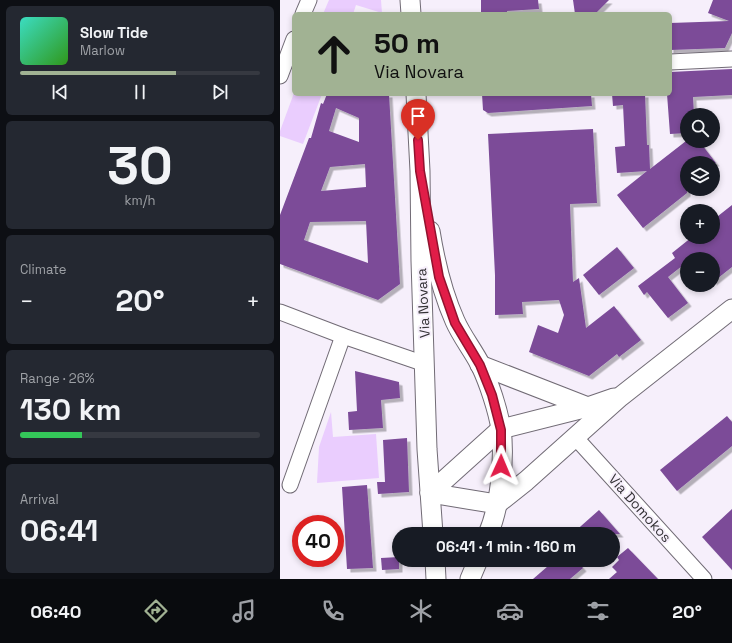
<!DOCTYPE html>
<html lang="en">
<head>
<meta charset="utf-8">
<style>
  :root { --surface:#171b24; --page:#242831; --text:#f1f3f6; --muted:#9ea1a6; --line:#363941; --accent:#a1b293 }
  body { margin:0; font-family:"Space Grotesk",sans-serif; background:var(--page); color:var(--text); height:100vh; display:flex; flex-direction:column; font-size:15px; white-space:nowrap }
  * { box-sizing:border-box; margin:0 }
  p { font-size:13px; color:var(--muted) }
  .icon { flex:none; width:22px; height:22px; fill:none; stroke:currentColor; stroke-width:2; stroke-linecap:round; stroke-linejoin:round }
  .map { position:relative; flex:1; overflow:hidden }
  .drawer { display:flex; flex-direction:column; gap:6px; padding:6px; background:#0d0f14; width:280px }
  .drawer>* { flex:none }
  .banner { position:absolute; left:12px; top:12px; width:380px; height:84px; border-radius:6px; box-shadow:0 2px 6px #0003; background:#a1b293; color:#111; overflow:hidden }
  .buttons { position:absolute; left:400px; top:108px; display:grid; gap:8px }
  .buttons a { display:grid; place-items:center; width:40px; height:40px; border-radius:50%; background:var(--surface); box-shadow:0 2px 6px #0003; font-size:20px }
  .speed { position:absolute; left:12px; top:515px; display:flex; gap:8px; font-size:20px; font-weight:700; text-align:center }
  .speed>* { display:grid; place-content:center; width:52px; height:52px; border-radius:50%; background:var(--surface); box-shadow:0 2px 6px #0003; line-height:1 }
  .speed .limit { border:6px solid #d22; background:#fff; color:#111 }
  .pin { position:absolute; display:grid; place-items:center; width:34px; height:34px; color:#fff; margin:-41px -17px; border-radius:50% 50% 50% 0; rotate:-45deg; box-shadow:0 0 4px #0007 }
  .pin .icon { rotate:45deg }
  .me { position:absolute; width:44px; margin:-22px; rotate:1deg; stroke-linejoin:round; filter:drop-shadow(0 0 3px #0008) }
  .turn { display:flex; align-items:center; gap:14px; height:84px; padding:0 16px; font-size:18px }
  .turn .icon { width:52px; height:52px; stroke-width:2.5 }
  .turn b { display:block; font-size:28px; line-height:34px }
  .big { font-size:30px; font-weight:700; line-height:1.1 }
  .drawer .widget { flex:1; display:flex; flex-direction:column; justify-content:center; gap:6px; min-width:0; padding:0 14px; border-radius:6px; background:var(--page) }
  .drawer .dial { align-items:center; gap:0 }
  .dial b { font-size:52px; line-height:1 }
  .song { display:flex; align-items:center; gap:12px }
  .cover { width:48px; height:48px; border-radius:6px; background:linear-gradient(135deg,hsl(170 70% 55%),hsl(110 70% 35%)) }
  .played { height:4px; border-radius:2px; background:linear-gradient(90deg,var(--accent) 65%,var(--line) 65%) }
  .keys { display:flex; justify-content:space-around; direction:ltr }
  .heat { display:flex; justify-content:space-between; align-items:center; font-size:22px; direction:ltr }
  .charge { height:6px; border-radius:3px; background:linear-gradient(90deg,#34c759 26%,var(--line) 0) }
  .trip { position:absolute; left:112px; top:527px; width:228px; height:40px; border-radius:20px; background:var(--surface); box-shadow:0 2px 6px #0003; font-weight:700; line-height:40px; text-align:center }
  .tab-bar { display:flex; height:64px; justify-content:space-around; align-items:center; background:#090b0e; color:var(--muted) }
  .tab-bar .icon { width:28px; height:28px }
  .tab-bar .current { color:var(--accent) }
  .tab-bar b { font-size:18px; color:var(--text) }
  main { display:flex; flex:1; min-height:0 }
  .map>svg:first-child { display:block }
  .green { fill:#eacdfe }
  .building { fill:#7b4b98; fill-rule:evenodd; filter:url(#shadow) }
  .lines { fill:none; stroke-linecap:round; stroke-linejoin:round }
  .minor-casing { stroke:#716b75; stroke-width:17 }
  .tertiary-casing { stroke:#716b75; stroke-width:21 }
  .minor { stroke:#fff; stroke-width:15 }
  .tertiary { stroke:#fff; stroke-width:19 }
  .route-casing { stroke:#92132f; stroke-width:10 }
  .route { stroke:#e11d48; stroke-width:7 }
  .labels { text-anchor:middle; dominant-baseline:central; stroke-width:4; stroke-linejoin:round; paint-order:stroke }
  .street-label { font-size:14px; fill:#343236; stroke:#f6effb }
</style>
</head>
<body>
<main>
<section class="drawer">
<div class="widget">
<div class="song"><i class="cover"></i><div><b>Slow Tide</b><p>Marlow</p></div></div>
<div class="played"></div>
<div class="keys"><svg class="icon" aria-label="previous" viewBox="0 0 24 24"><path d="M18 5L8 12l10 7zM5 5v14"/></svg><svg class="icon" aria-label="pause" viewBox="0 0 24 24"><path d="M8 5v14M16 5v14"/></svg><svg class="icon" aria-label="next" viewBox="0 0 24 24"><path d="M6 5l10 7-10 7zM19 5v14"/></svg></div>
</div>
<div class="widget dial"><b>30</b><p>km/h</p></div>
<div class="widget"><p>Climate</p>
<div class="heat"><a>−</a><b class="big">20°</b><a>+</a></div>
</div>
<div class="widget"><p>Range · 26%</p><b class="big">130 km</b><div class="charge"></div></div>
<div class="widget"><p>Arrival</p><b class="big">06:41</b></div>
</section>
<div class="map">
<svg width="452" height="579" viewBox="0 0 452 579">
  <defs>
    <filter id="shadow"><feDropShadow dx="3.5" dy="3.5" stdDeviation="0" flood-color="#0004"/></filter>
  </defs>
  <rect width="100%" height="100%" fill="#f6effb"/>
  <!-- green -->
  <g class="green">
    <path d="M49,0H101L102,13L76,5L73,14H43Z"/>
    <path d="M14,93L42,94L23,144L0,136V131Z"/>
    <path d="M51,412L53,437L96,434L99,478L37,483L39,447Z"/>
  </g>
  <!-- building -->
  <g class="building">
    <path d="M201,0H258L259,9L227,11V14H201Z"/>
    <path d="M293,0H329L315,14H295Z"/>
    <path d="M433,0H452V33L445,48L390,50V23L449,21L428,13Z"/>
    <path d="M452,69V95L413,97L414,115H407V133L390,134L387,94H390V72Z"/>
    <path d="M47,94H109L120,284L98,300L0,264V215L29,138H31L41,103L43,104ZM56,108L79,118V142L49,131ZM85,164L86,187L41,191L50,167ZM86,221L88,263L24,240L30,222Z"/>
    <path d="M202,94H311L312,106L208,113L203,110Z"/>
    <path d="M332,94H365L367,145H369L370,169L406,141H419L436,163H407V193L363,228L337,195L367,171L337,173L335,147L345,146L343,105L333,106Z"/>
    <path d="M313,129L317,203L290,204L293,282L299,278L306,328L334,306L361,340L339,357L337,354L309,376L249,352L258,325L278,333L284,315L279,300L242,302L243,314L215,315V275L208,134Z"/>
    <path d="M452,205V267L433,282V259H407V273L402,266L388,277L408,303L388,318L367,292L364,295L358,286L395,258L392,253L412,237H433V220Z"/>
    <path d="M337,247L354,268L319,295L303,275Z"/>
    <path d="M75,371L119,382L120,398L101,400L103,428L69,430L68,412L77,411Z"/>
    <path d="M447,416L452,422V446L397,491L380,470Z"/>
    <path d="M127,438L129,492L98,494L97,482H105L103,440Z"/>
    <path d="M87,485L93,568L67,569L62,487Z"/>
    <path d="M452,509V570L422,537Z"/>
    <path d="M319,510L340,534H292Z"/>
    <path d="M348,548L378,579H329L337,572L332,567L339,560L337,557Z"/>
    <path d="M119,557V569L102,570L101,558Z"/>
    <path d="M275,560H296L303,568L290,579H253Z"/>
  </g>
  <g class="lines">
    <defs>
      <g id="minor">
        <path d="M23,14L29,0"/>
        <path d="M390,62L452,59"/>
        <path d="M0,76L14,39"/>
        <path d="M0,312L63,336L145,364"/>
        <path d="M295,437L424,579"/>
        <path d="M10,485L63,336"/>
      </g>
      <g id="tertiary">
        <path d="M130,0L131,14"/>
        <path d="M136,94L140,171L141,261L147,449L153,534"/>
        <path d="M150,231C155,262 162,292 175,321C182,337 193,350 201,366C209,383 218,410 221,429C225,458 220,507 208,534"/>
        <path d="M200,365L308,407"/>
        <path d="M150,493L217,504L246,481L340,397L452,309"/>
        <path d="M150,493L221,429L308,407L334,398"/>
        <path d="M155,560L156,579"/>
        <path d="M190,579L198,560"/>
      </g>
    </defs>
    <!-- minor casing -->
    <use href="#minor" class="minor-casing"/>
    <!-- tertiary casing -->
    <use href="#tertiary" class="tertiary-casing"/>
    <!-- minor -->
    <use href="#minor" class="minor"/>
    <!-- tertiary -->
    <use href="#tertiary" class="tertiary"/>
  </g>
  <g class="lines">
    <defs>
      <path id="route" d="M138,140L140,171L159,277L175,323L200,365L212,395L221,430V466"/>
    </defs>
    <!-- route casing -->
    <use href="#route" class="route-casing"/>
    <!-- route -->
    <use href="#route" class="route"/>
  </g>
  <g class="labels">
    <!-- street labels -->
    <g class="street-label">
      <text transform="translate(143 303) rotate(-93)">Via Novara</text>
      <text transform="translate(360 508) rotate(48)">Via Domokos</text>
    </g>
  </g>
</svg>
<div class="buttons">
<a><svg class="icon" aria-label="search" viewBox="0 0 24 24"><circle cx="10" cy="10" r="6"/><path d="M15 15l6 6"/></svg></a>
<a><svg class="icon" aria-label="layers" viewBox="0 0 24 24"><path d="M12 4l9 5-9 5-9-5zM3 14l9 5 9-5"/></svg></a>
<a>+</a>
<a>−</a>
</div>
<div class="speed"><div class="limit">40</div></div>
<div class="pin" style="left:138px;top:140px;background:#d93025"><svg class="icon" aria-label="arrive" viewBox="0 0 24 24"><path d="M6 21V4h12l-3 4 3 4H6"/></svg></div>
<svg class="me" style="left:221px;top:466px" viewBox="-20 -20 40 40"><path d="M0-17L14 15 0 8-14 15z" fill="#e11d48" stroke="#fff" stroke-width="4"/></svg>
<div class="trip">06:41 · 1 min · 160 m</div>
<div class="banner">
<div class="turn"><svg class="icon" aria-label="ahead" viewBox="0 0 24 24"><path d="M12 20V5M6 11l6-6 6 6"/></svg><div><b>50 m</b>Via Novara</div></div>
</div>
</div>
</main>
<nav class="tab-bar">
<b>06:40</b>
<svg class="icon current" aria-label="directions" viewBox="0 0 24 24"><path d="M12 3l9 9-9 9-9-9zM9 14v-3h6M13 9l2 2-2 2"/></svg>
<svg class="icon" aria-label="music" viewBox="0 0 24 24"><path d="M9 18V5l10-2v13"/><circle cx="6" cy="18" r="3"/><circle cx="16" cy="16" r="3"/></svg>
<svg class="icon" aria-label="phone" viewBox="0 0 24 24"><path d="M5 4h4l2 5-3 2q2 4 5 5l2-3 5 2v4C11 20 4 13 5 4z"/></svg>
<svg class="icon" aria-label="climate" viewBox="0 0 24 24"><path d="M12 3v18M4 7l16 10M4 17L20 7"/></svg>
<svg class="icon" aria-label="car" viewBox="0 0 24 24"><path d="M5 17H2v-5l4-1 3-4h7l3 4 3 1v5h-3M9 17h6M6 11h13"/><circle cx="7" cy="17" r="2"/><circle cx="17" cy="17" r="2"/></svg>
<svg class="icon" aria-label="filters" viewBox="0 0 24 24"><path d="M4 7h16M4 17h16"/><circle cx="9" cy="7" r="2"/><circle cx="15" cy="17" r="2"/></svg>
<b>20°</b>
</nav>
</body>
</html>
